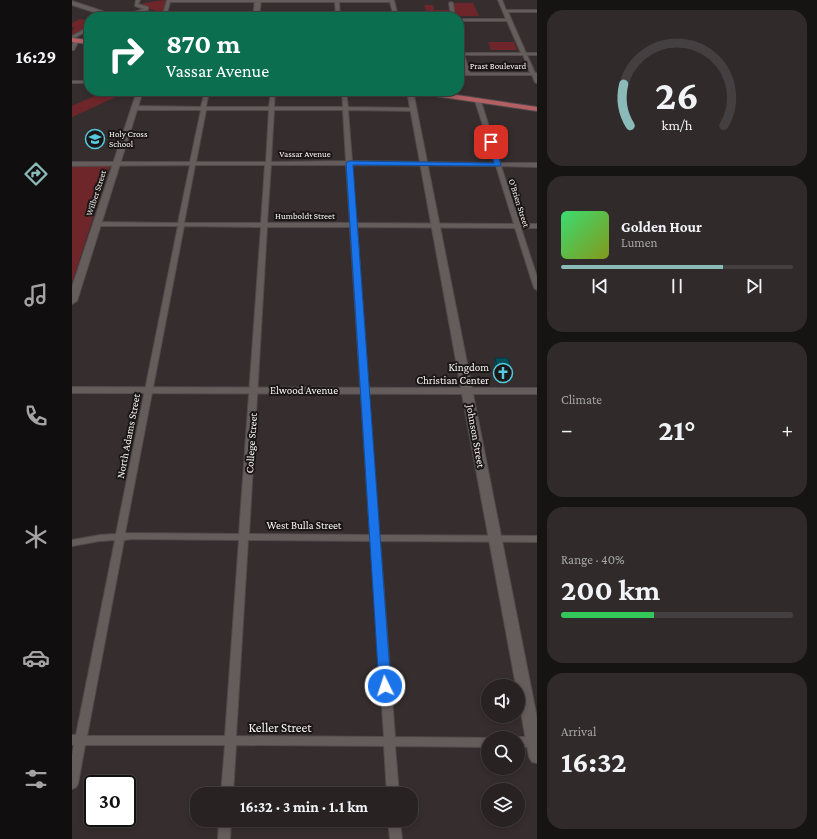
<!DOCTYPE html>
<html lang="en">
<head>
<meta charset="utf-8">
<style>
  :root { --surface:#282222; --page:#302a2a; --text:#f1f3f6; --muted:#a5a4a5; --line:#443f40; --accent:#8bbbb9 }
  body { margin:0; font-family:"Crimson Pro",serif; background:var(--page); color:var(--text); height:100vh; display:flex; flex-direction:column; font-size:15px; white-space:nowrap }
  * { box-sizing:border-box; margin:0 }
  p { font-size:13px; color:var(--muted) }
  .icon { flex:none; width:22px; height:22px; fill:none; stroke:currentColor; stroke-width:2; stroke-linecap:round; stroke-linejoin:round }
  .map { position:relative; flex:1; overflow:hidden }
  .sheet { display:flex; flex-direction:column; gap:10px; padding:10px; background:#161313; width:280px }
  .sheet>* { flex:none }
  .top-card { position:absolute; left:12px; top:12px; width:380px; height:84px; border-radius:16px; box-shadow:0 2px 6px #0003,0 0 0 1px var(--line); background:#0b6e4f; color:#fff; overflow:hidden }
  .controls { position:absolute; left:409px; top:679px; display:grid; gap:8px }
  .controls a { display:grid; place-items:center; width:44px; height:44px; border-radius:50%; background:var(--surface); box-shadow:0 2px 6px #0003,0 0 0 1px var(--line); font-size:20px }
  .speed { position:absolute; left:12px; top:775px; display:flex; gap:8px; font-size:20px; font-weight:700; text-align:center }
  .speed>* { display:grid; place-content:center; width:52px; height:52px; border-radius:50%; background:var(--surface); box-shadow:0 2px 6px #0003,0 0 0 1px var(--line); line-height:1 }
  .speed .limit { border:2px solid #111; border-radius:6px; background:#fff; color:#111 }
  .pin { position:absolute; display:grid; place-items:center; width:34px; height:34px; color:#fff; margin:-17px; border-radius:8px; box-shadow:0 2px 6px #0006 }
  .me { position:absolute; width:44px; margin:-22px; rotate:356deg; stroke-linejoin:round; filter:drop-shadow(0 0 3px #0008) }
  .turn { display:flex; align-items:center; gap:14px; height:84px; padding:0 16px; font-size:18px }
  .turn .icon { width:52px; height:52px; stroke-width:2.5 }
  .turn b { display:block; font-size:28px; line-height:34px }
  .big { font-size:30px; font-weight:700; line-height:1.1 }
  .sheet .card { flex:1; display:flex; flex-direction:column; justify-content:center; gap:6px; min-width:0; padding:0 14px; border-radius:16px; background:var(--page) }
  .sheet .dial { align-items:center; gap:0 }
  .dial svg { height:104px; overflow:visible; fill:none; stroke:var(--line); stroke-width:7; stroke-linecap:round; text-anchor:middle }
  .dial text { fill:var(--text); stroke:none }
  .song { display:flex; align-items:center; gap:12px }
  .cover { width:48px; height:48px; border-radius:6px; background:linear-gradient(135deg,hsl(140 70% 55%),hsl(70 70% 35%)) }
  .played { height:4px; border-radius:2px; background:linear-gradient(90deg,var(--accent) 70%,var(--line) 70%) }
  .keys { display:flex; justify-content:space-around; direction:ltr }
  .heat { display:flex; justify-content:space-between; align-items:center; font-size:22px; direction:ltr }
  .charge { height:6px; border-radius:3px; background:linear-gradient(90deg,#34c759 40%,var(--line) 0) }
  .trip { position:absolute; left:118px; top:787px; width:228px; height:40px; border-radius:16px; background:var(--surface); box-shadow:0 2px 6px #0003,0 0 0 1px var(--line); font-weight:700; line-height:40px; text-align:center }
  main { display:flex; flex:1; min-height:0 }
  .menu { display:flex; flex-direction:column; width:72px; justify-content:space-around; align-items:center; background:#100e0e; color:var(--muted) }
  .menu .icon { width:28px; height:28px }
  .menu .selected { color:var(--accent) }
  .menu b { font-size:18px; color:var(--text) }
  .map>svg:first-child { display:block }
  .green { fill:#6f262b }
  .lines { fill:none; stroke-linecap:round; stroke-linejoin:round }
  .minor-casing { stroke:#524b4b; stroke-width:2 }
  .tertiary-casing { stroke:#524b4b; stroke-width:2 }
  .primary-casing { stroke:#524b4b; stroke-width:2 }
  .minor { fill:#655c5c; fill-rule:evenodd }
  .tertiary { fill:#655c5c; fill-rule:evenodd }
  .primary { fill:#b45f64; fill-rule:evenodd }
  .wall { fill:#02464f }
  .building { fill:#02515c; stroke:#013940 }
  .route { fill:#1a73e8; stroke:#114b97 }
  .labels { text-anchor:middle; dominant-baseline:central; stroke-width:4; stroke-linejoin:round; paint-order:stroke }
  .far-street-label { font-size:9px; fill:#f8f3f3; stroke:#1b1717 }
  .far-poi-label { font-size:9px; fill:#f8f3f3; stroke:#1b1717; text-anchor:start }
  .poi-label { font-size:11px; fill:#f8f3f3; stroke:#1b1717; text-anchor:end }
  .street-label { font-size:11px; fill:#f8f3f3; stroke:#1b1717 }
  .near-street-label { font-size:13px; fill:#f8f3f3; stroke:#1b1717 }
</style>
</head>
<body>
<main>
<nav class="menu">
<b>16:29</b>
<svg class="icon selected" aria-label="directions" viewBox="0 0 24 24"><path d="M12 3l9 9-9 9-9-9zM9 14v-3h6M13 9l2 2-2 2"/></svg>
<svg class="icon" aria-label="music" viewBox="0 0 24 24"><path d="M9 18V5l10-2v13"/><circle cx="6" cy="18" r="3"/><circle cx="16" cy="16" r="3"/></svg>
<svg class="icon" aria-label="phone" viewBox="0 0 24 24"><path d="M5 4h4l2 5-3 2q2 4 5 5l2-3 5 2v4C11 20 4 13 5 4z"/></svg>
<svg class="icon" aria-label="climate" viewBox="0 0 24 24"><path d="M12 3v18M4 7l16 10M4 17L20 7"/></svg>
<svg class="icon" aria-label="car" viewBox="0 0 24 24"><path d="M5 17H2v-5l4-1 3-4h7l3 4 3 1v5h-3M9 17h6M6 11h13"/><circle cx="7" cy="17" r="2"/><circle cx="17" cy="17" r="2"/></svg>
<svg class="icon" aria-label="filters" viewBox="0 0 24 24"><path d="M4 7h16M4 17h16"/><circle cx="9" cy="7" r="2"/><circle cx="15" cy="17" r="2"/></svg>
</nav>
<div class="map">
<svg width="465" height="839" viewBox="0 0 465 839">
  <rect width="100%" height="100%" fill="#362e2e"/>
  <!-- green -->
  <g class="green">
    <path d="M94,0L90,13L66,5C75,2 85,1 94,0Z"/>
    <path d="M383,3H401L407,16H383L382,5Z"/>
    <path d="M352,5H361L362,10H377L379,17H356Z"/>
    <path d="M8,19L17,21V26L0,36V31L3,28L0,27V23Z"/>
    <path d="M416,42H442L445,50H419Z"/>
    <path d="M34,91H57L0,117V106Z"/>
    <path d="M0,165H38L0,283Z"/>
  </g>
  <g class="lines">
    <defs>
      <g id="minor">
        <path d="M64,0H68L66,4L76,7V10L53,17H46L72,9L63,6Z"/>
        <path d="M95,0H322L326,17H322L318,2H267L268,17H264L263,2H98L94,17H90Z"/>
        <path d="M426,0H430L434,10H465V12H436L454,53H465V55H455L463,73H465V83L463,82L460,75H387V73H393L387,55V47L389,48L391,53H449L435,21H387V19H434ZM392,55H451L458,73H398Z"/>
        <path d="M379,2L381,3L383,17H379L377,3Z"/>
        <path d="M17,27V30L0,39V36Z"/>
        <path d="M3,39L7,40L2,50H0V45Z"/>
        <rect x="0" y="81" width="17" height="2"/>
        <path d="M133,91H137L134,107H197L199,91H203L202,107H271L270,91H274L276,107L343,108L344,109L341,111L276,110L280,161L423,163L403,101L406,99L409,101L428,163H465V167L429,166L448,224H465V228H449L465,277V290L462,288L443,228L285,227L307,535L465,536V542L308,541L323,737L418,738H416V747L323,746L327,794H315L312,746L164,745L161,794H149L153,745H13L6,784L4,787L0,789V755L2,745H0V735H4L43,540L28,541L0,546V540L28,535L44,534L106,226H24L21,224L24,222L106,223L118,165L0,166V162H118L129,110H62L59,108L62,106L129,107ZM134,110H197L194,162H124ZM202,110H271L274,161L199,162ZM123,165H193L189,223H112ZM199,165H274L278,223H195ZM280,165L424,166L442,224L284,223ZM112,226L189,227L167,534L53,533ZM195,227H278L298,535L177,534ZM60,539L167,540L153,736H15L52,540ZM176,540L299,541L312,737L164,736Z"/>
        <path d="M446,737H465V747H446V738H444Z"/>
        <path d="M147,820H159L158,839H146Z"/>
        <path d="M316,820H328L330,839H318Z"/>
      </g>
      <g id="tertiary">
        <path d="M183,0H189L187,17H181Z"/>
        <path d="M0,1L45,16L46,17H37L0,5Z"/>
        <path d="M65,91H71L5,301L0,304V287Z"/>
        <path d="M335,91H341L400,388H465V394H401L465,718V763L460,762L457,757L446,696V686H444L390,394L0,393V387L389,388Z"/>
      </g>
      <g id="primary">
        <path d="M0,38L17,40V44L0,42Z"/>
        <path d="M338,91H358L465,107V111L342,93Z"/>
      </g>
    </defs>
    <!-- minor casing -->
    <use href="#minor" class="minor-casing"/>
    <!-- tertiary casing -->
    <use href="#tertiary" class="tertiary-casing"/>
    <!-- primary casing -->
    <use href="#primary" class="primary-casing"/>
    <!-- minor -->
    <use href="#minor" class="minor"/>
    <!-- tertiary -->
    <use href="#tertiary" class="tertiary"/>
    <!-- primary -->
    <use href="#primary" class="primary"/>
  </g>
  <!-- wall -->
  <path class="wall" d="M423,358L440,374L439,381H426L422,365Z"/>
  <!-- building -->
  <path class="building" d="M423,358H436L440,374H427Z"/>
  <!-- route -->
  <path class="route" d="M417,140L422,142L429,165L428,166L281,165L319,686L318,690L313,691L309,690L307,686L274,163L277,161L422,163Z"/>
  <!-- icons -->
  <defs>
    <symbol id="school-ring" viewBox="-11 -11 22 22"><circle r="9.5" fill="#1b1717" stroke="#55cade" stroke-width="1.5"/><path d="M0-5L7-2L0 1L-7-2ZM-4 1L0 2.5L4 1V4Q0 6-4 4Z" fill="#55cade"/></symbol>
    <symbol id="church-ring" viewBox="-11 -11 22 22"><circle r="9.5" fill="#1b1717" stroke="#55cade" stroke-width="1.5"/><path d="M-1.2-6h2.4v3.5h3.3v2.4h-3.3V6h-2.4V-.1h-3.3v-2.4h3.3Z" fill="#55cade"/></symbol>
  </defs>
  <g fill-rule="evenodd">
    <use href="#school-ring" x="12" y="128" width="22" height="22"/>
    <use href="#church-ring" x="420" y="362" width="22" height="22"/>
  </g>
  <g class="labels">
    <!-- far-street labels -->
    <g class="far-street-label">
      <text x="426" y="66">Prast Boulevard</text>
      <text x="233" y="154">Vassar Avenue</text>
      <text transform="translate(24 193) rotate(-72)">Wilber Street</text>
      <text transform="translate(447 203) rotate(72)">O'Brien Street</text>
      <text x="233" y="216">Humboldt Street</text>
    </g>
    <!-- far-poi labels -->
    <g class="far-poi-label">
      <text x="37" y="134">Holy Cross<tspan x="37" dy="10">School</tspan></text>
    </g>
    <!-- poi labels -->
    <g class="poi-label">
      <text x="417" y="367">Kingdom<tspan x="417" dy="13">Christian Center</tspan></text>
    </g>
    <!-- street labels -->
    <g class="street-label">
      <text x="232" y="390">Elwood Avenue</text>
      <text transform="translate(56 436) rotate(-79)">North Adams Street</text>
      <text transform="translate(404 436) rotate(80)">Johnson Street</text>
      <text transform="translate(179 443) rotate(-86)">College Street</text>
      <text x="232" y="525">West Bulla Street</text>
    </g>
    <!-- near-street labels -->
    <g class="near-street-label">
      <text x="208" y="727">Keller Street</text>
    </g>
  </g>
</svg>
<div class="controls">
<a><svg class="icon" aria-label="sound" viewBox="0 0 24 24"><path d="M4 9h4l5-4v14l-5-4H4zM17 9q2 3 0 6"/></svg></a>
<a><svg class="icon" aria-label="search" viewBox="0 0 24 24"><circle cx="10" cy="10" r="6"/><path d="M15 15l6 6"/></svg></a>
<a><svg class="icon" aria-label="layers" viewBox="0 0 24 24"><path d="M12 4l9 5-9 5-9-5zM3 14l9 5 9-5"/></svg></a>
</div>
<div class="speed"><div class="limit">30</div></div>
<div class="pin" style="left:419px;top:142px;background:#d93025"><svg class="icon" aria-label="arrive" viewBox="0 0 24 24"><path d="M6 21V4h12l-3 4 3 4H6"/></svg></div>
<svg class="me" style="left:313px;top:686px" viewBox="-20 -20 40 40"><circle r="17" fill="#1a73e8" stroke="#fff" stroke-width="3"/><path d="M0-11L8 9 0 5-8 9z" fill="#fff"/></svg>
<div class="trip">16:32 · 3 min · 1.1 km</div>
<div class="top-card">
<div class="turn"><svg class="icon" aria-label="right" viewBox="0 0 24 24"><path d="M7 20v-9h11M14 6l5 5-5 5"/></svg><div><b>870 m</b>Vassar Avenue</div></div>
</div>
</div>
<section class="sheet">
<div class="card dial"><svg viewBox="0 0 100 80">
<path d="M14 69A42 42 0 1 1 86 69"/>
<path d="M14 69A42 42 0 0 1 9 37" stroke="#8bbbb9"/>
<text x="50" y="56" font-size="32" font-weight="700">26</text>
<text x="50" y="72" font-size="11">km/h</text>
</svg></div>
<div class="card">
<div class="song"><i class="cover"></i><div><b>Golden Hour</b><p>Lumen</p></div></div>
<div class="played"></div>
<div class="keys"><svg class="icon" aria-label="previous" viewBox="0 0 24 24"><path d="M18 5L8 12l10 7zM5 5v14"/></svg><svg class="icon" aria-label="pause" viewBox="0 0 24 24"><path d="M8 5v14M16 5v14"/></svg><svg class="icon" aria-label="next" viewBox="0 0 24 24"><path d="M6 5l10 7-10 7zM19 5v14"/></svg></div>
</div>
<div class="card"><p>Climate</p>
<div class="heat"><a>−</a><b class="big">21°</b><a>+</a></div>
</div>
<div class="card"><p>Range · 40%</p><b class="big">200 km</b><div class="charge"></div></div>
<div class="card"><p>Arrival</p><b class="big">16:32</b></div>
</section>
</main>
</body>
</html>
